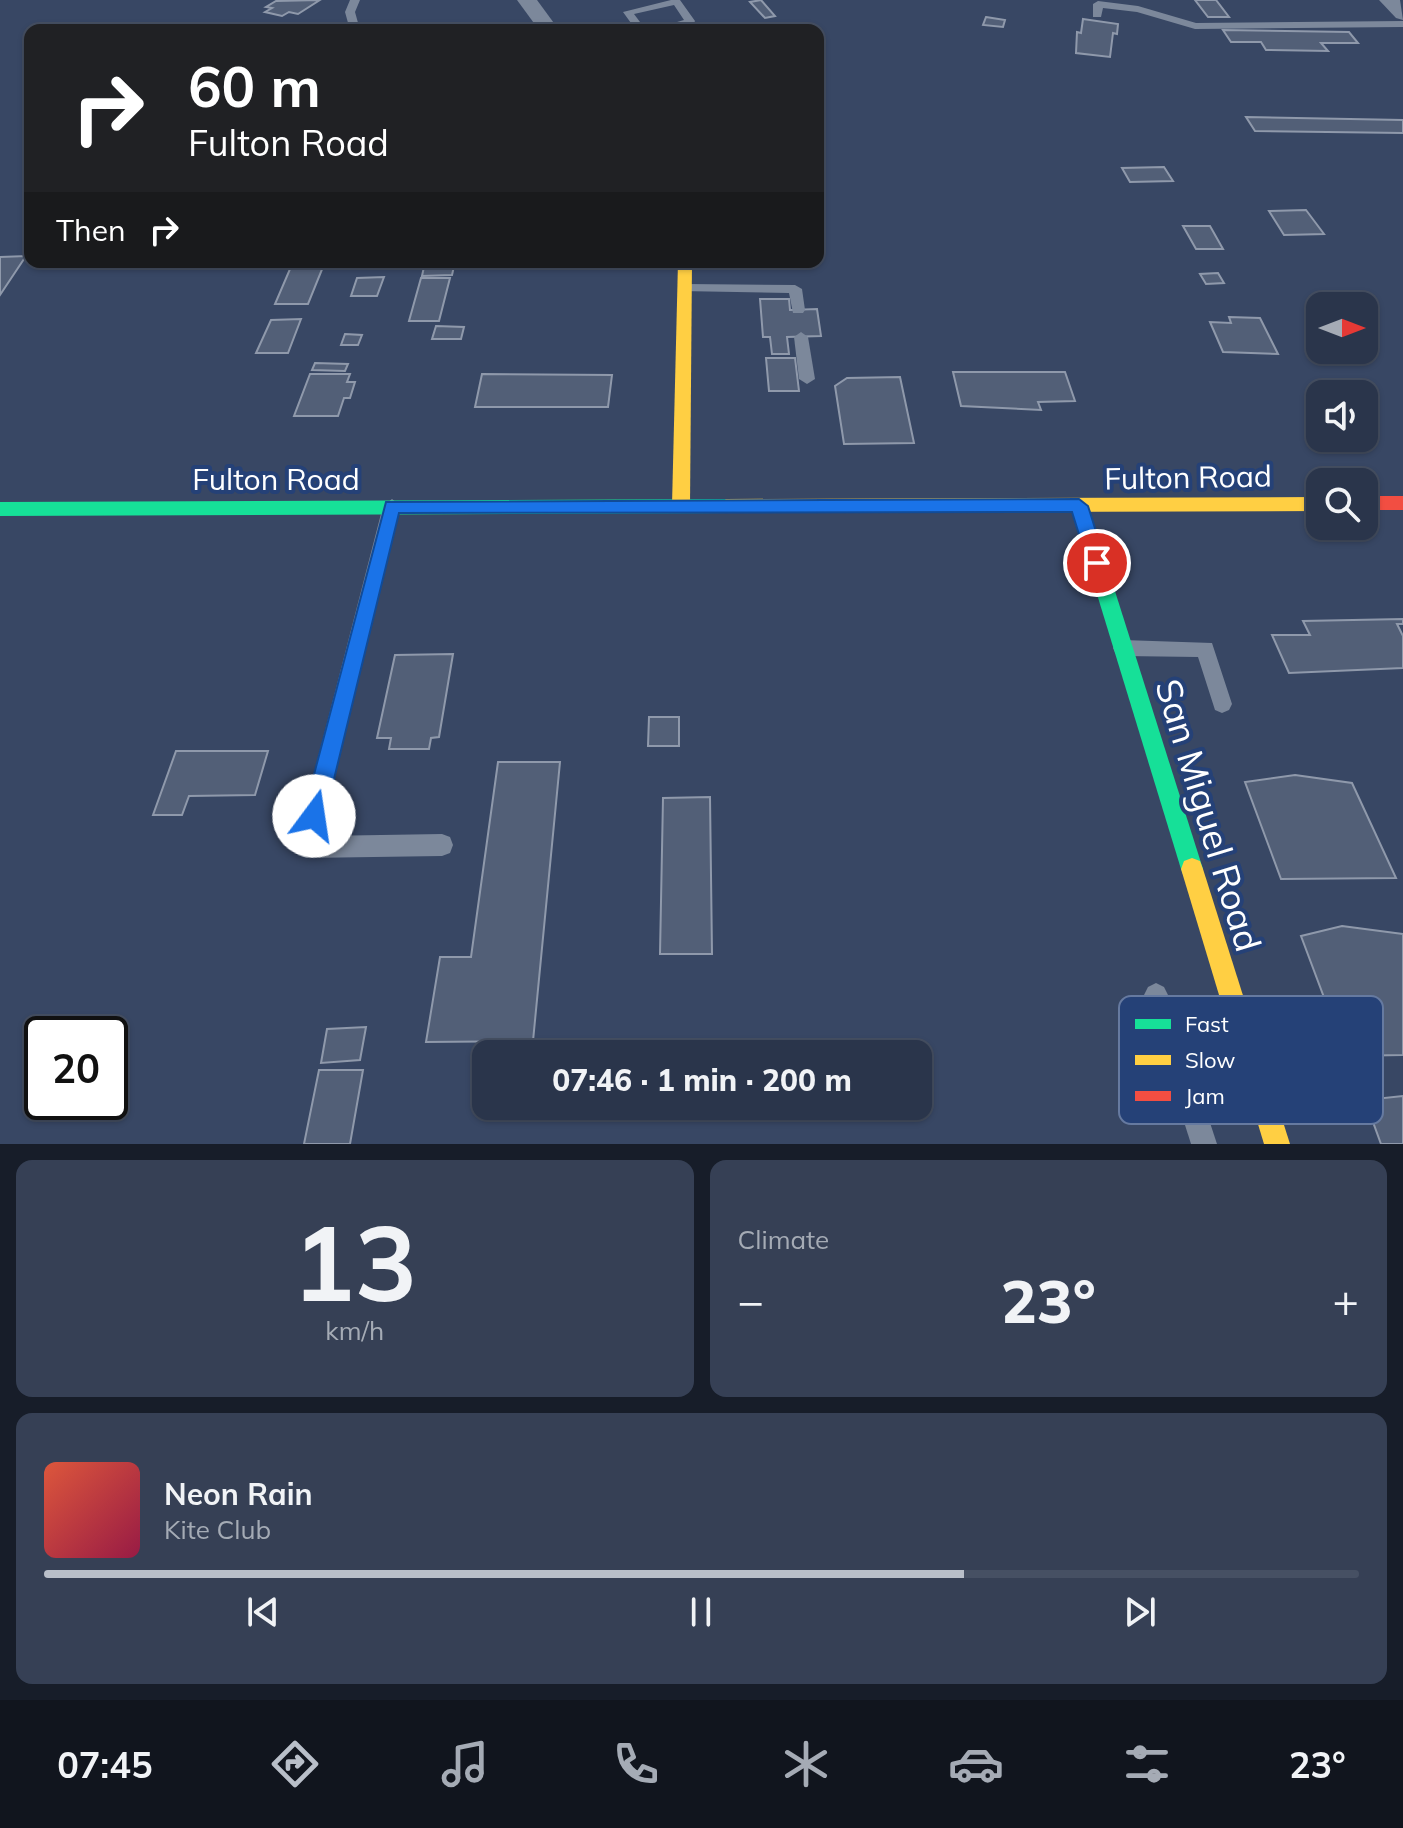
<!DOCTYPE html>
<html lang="en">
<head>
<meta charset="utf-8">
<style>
  :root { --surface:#2a354b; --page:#364055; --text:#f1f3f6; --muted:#a5abb5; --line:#465063; --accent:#b9bfc9 }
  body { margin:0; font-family:Mulish,sans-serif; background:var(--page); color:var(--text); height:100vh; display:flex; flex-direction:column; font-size:30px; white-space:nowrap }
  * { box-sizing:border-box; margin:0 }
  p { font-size:26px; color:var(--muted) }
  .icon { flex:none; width:44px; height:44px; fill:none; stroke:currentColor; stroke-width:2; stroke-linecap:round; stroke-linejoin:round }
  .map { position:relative; height:1144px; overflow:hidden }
  .details { display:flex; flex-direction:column; gap:16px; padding:16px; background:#171d29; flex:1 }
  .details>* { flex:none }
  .banner { position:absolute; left:24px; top:24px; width:800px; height:244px; border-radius:16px; box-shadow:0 2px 6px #0004,0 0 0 2px var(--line); background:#202124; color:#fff; overflow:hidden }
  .needle { width:52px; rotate:90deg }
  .tools { position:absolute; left:1306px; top:292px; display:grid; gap:16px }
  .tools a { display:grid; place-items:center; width:72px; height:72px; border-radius:16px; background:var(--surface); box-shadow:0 2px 6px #0004,0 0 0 2px var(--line); font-size:40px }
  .speed { position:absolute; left:24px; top:1016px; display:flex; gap:16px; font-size:40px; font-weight:700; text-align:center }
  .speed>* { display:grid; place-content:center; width:104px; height:104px; border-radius:50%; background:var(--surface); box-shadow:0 2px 6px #0004,0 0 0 2px var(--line); line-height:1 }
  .speed .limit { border:4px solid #111; border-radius:12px; background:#fff; color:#111 }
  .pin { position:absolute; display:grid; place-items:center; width:68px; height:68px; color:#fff; margin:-34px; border:4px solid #fff; border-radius:50%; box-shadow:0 2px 8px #0007 }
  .me { position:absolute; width:88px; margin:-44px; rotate:14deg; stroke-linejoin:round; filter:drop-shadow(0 0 6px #0008) }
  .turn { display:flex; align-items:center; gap:28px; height:168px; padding:0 32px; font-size:36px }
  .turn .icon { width:104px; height:104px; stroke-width:2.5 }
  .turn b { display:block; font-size:56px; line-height:68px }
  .then { display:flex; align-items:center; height:76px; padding:0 32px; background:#0003; gap:16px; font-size:30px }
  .big { font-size:60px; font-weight:800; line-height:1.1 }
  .details .tile { flex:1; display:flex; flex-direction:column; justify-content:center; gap:12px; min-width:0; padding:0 28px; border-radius:16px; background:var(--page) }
  .details .dial { align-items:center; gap:0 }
  .dial b { font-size:104px; line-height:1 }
  .song { display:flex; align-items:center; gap:24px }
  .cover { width:96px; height:96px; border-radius:12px; background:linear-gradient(135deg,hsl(10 70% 55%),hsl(340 70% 35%)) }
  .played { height:8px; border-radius:4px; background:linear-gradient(90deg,var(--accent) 70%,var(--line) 70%) }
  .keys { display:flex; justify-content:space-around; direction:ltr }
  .heat { display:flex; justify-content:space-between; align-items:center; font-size:44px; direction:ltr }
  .details .tiles { flex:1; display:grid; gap:16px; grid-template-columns:1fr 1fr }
  .tile:last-child { grid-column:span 2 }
  .trip { position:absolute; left:472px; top:1040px; width:460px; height:80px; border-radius:16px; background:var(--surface); box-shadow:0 2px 6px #0004,0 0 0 2px var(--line); font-weight:800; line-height:80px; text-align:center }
  .dock { display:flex; height:128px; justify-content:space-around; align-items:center; background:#11151e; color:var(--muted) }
  .dock .icon { width:56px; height:56px }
  .dock .current { color:var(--accent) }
  .dock b { font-size:36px; color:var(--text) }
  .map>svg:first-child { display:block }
  .building { fill:#525f77; stroke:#8f99ab; stroke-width:2 }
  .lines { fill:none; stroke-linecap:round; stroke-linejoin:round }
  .lane { fill:#7c889b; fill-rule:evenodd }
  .street { fill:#7c889b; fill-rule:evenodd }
  .fast { fill:#16e098; fill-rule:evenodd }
  .slow { fill:#ffcf43; fill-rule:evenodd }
  .jam { fill:#f24e42; fill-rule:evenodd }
  .route { fill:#1a73e8; stroke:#114b97; stroke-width:2 }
  .labels { text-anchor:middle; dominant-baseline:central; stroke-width:8; stroke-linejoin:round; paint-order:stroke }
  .street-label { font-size:30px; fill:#fff; stroke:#254177 }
  .near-street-label { font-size:36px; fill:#fff; stroke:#254177 }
  .key { fill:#254177; stroke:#667aa0; stroke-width:2 }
  .key-label { font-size:22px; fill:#fff }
</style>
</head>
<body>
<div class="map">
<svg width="1403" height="1144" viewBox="0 0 1403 1144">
  <rect width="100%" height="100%" fill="#384764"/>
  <!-- building -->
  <g class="building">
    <path d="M320,0L298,14L289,12L282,16L265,12L272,8L266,7L276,1Z"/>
    <path d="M761,0L775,16L765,18L750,2Z"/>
    <path d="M1195,0H1216L1229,17H1208Z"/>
    <path d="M986,17L1005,20L1003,27L983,25Z"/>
    <path d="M1083,19L1118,24L1117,34L1113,33L1110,57L1076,53L1077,32L1081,33Z"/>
    <path d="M1223,30L1349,32L1358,43H1321L1328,51L1266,50L1261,42H1231Z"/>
    <path d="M1246,117L1403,120V133L1255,131Z"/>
    <path d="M1164,167L1173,181L1130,182L1122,168Z"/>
    <path d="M1306,210L1324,234L1284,235L1269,211Z"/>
    <path d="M1183,226H1210L1223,249H1196Z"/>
    <path d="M26,256L0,295V257Z"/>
    <path d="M293,262H325L308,304H275Z"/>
    <path d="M425,262H455L452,275L422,276Z"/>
    <path d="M1218,273L1224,283L1206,284L1200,274Z"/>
    <path d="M384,277L377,296H351L357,278Z"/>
    <path d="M421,278H450L439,321H409Z"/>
    <path d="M760,299H789L790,310L817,309L821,336L787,337L789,354H772L770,337H763Z"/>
    <path d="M1229,317L1260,318L1278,354L1223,352L1210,322L1231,323Z"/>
    <path d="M301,319L288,353H256L271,320Z"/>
    <path d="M436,326L464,327L461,339H432Z"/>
    <path d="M345,334L362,335L358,345H341Z"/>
    <path d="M766,358H795L799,391H769Z"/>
    <path d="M315,363L348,364L345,371L312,370Z"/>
    <path d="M953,372H1065L1075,401L1038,402L1041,410L961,406Z"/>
    <path d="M310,374H350L347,382H355L350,398H344L338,416H294Z"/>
    <path d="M482,374L612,375L608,407H475Z"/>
    <path d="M900,377L914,443L844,444L835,386L847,378Z"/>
    <path d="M1403,619V624H1397L1403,636V668L1289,673L1272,635H1310L1303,621Z"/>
    <path d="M453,654L439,737L431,738L429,749H389L391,738H377L395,655Z"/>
    <path d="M649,717H679V746H648Z"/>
    <path d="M176,751H268L255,795L189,796L182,815H153Z"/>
    <path d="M498,762H560L533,1041L426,1042L440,957H471Z"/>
    <path d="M1295,775L1352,783L1396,878L1281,879L1245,782Z"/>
    <path d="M710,797L712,954H660L663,798Z"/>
    <path d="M1342,926L1403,934V1055L1346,1056L1301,936Z"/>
    <path d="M366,1027L360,1060L321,1063L327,1029Z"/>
    <path d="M319,1070H363L350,1144H304Z"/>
    <path d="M1403,1096V1144H1381L1365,1100Z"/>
  </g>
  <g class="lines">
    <!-- lane -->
    <g class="lane">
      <path d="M350,0H360L355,12L360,30H350L345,12Z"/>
      <path d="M671,0H680L695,21L694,23L666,30H649L684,20L674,5L634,14L646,30H636L623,12Z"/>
      <path d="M1098,1L1138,6L1196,23L1403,21V27L1195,29L1137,12L1103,8L1101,17H1093V4Z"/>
      <path d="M685,284L795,285L802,289L805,310L803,313H793L789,293L680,291L678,288Z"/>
      <path d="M801,332L808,337L815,379L807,384L799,379L794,337Z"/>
      <path d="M392,499L401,506L320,836L442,834L450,837L453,845L450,853L442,856L306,858L298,855L295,847L383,506Z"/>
      <path d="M1123,640L1212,643L1232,704L1229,710L1222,713L1215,710L1198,657L1123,656L1116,654L1113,648L1116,642Z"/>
      <path d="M1156,983L1164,987L1168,995L1217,1144H1191L1144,995L1148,987Z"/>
    </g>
    <!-- street -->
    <g class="street">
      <path d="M517,0H537L559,30H539Z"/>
      <path d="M1379,0H1400L1403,20L1396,18Z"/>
    </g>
    <!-- fast -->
    <g class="fast">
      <path d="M726,499L735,506L726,513L0,516V502Z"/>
      <path d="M1079,499L1088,506L1203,869L1200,877L1192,880L1184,877L1181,869L1070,506Z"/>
    </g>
    <!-- slow -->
    <g class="slow">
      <path d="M678,262H692L690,505L681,512L672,505Z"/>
      <path d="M1320,497V511L726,513L717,506L726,499Z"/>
      <path d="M1192,858L1200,861L1203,869L1290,1144H1264L1181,869L1184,861Z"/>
    </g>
    <!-- jam -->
    <rect class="jam" x="1364" y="496" width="39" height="14"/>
  </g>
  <!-- route -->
  <path class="route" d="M1079,499L1088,506L1106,563L1097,570L1088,563L1072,512L399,513L325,816L321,824L314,827L306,824L303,816L386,502Z"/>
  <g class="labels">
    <!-- street labels -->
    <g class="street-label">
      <text transform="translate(1188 477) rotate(-1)">Fulton Road</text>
      <text x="276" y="479">Fulton Road</text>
    </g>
    <!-- near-street labels -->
    <g class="near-street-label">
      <text transform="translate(1209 815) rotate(73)">San Miguel Road</text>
    </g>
  </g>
  <!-- legend -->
  <rect x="1119" y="996" width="264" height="128" rx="12" class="key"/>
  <rect x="1135" y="1019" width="36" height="10" fill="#16e098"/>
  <rect x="1135" y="1055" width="36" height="10" fill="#ffcf43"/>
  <rect x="1135" y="1091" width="36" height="10" fill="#f24e42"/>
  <g class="key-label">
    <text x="1185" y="1032">Fast</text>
    <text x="1185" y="1068">Slow</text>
    <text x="1185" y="1104">Jam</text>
  </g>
</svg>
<div class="tools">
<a><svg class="needle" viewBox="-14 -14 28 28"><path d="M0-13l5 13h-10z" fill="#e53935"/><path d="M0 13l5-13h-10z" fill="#a5abb5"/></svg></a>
<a><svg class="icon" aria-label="sound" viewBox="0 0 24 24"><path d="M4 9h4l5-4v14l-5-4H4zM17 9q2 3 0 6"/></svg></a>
<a><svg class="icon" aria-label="search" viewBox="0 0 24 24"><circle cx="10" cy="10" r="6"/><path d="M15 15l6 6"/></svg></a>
</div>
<div class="speed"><div class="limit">20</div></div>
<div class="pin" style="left:1097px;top:563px;background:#d93025"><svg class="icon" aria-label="arrive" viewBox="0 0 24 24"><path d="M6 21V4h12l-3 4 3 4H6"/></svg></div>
<svg class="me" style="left:314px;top:816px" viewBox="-20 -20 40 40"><circle r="19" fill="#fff"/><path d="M0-13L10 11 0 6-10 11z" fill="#1a73e8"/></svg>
<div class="trip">07:46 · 1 min · 200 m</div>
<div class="banner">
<div class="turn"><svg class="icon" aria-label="right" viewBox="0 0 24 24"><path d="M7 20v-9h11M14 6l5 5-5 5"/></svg><div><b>60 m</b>Fulton Road</div></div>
<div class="then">Then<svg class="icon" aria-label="right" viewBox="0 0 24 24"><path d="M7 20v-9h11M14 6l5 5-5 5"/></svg></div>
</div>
</div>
<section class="details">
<div class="tiles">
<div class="tile dial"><b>13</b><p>km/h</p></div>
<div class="tile"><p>Climate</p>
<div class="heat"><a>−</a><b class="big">23°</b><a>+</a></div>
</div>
<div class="tile">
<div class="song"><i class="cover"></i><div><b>Neon Rain</b><p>Kite Club</p></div></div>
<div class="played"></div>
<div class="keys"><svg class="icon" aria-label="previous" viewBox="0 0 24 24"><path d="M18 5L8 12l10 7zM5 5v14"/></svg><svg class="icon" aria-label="pause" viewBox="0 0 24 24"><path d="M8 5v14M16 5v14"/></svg><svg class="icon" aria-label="next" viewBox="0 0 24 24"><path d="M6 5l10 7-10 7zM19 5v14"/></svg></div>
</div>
</div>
</section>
<nav class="dock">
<b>07:45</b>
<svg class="icon current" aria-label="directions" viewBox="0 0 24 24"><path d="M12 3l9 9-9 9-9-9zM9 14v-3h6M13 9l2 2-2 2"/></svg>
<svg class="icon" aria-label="music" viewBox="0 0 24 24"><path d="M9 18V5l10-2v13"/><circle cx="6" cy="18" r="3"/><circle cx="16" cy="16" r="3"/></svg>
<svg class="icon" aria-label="phone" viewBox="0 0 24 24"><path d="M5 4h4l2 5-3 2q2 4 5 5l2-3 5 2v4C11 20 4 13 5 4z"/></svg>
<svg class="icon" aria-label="climate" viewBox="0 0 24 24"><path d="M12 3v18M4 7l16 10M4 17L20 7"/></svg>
<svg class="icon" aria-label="car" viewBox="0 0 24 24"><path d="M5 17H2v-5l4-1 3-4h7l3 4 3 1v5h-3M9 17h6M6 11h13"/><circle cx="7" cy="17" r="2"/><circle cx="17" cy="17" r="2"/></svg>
<svg class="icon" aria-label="filters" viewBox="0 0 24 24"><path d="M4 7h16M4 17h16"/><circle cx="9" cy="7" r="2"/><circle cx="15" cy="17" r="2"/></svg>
<b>23°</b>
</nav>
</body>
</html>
